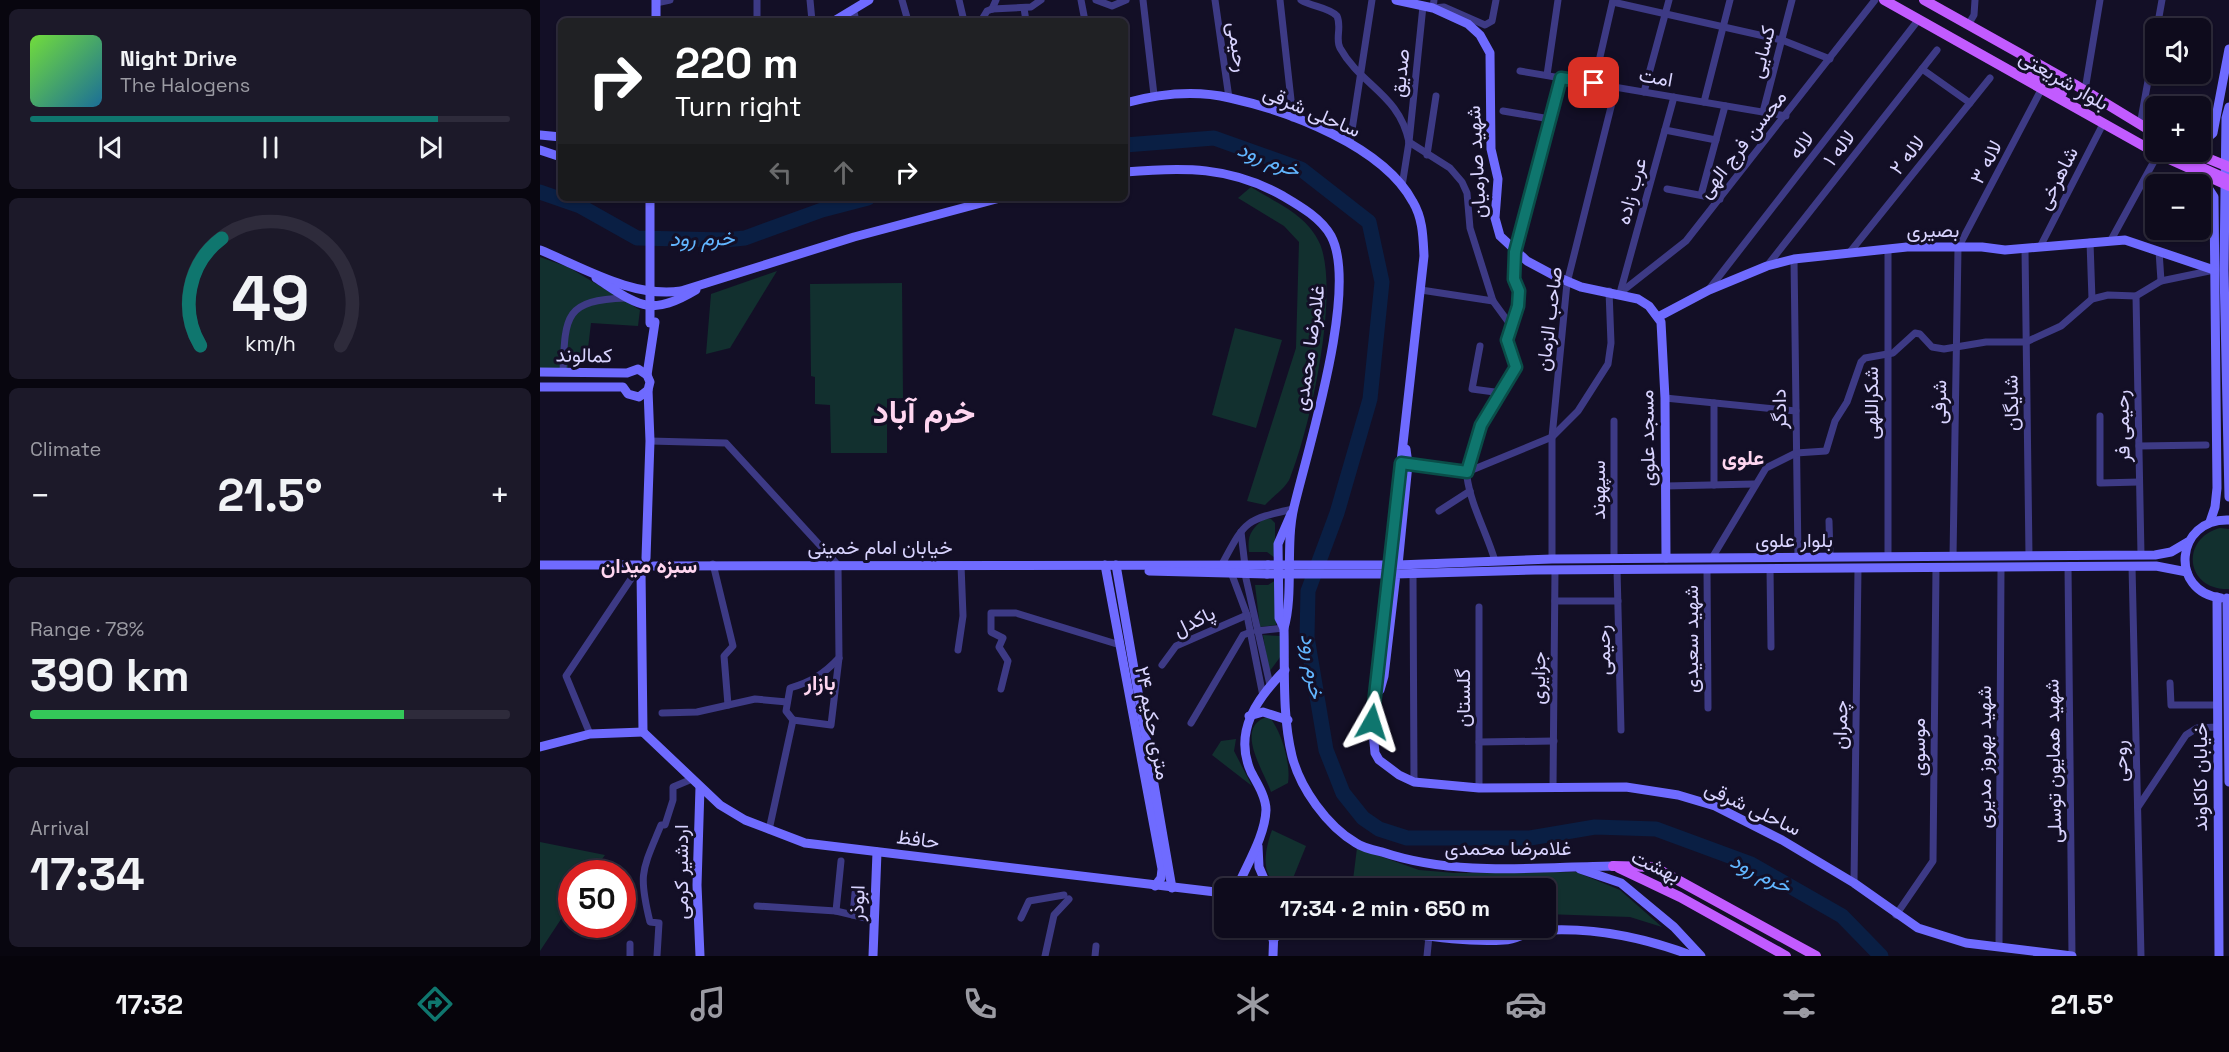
<!DOCTYPE html>
<html lang="en">
<head>
<meta charset="utf-8">
<style>
  :root { --surface:#0e0b1c; --page:#1c1929; --text:#f1f3f6; --muted:#9b9ba3; --line:#2e2b3b; --accent:#0f766e }
  body { margin:0; font-family:"Space Grotesk",Vazirmatn,sans-serif; background:var(--page); color:var(--text); height:100vh; display:flex; flex-direction:column; font-size:22px; white-space:nowrap }
  * { box-sizing:border-box; margin:0 }
  p { font-size:20px; color:var(--muted) }
  .icon { flex:none; width:33px; height:33px; fill:none; stroke:currentColor; stroke-width:2; stroke-linecap:round; stroke-linejoin:round }
  .map { position:relative; flex:1; overflow:hidden }
  .details { display:flex; flex-direction:column; gap:9px; padding:9px; background:#08060f; width:540px }
  .details>* { flex:none }
  .hud { position:absolute; left:18px; top:18px; width:570px; height:183px; border-radius:9px; box-shadow:0 2px 4px #0004,0 0 0 2px var(--line); background:#202124; color:#fff; overflow:hidden }
  .buttons { position:absolute; left:1605px; top:18px; display:grid; gap:12px }
  .buttons a { display:grid; place-items:center; width:66px; height:66px; border-radius:9px; background:var(--surface); box-shadow:0 2px 4px #0004,0 0 0 2px var(--line); font-size:30px }
  .speed { position:absolute; left:18px; top:860px; display:flex; gap:12px; font-size:30px; font-weight:700; text-align:center }
  .speed>* { display:grid; place-content:center; width:78px; height:78px; border-radius:50%; background:var(--surface); box-shadow:0 2px 4px #0004,0 0 0 2px var(--line); line-height:1 }
  .speed .limit { border:9px solid #d22; background:#fff; color:#111 }
  .pin { position:absolute; display:grid; place-items:center; width:51px; height:51px; color:#fff; margin:-26px; border-radius:12px; box-shadow:0 3px 9px #0006 }
  .me { position:absolute; width:66px; margin:-33px; rotate:6deg; stroke-linejoin:round; filter:drop-shadow(0 0 4px #0008) }
  .turn { display:flex; align-items:center; gap:21px; height:126px; padding:0 18px; font-size:27px }
  .turn .icon { width:78px; height:78px; stroke-width:2.5 }
  .turn b { display:block; font-size:42px; line-height:51px }
  .lanes { display:flex; align-items:center; height:57px; padding:0 18px; background:#0003; justify-content:center; gap:30px; direction:ltr }
  .lanes .off { opacity:.35 }
  .big { font-size:45px; font-weight:800; line-height:1.1 }
  .details .tile { flex:1; display:flex; flex-direction:column; justify-content:center; gap:9px; min-width:0; padding:0 21px; border-radius:9px; background:var(--page) }
  .details .dial { align-items:center; gap:0 }
  .dial svg { height:156px; overflow:visible; fill:none; stroke:var(--line); stroke-width:7; stroke-linecap:round; text-anchor:middle }
  .dial text { fill:var(--text); stroke:none }
  .song { display:flex; align-items:center; gap:18px }
  .cover { width:72px; height:72px; border-radius:9px; background:linear-gradient(135deg,hsl(100 70% 55%),hsl(200 70% 35%)) }
  .played { height:6px; border-radius:3px; background:linear-gradient(90deg,var(--accent) 85%,var(--line) 85%) }
  .keys { display:flex; justify-content:space-around; direction:ltr }
  .heat { display:flex; justify-content:space-between; align-items:center; font-size:33px; direction:ltr }
  .charge { height:9px; border-radius:4px; background:linear-gradient(90deg,#34c759 78%,var(--line) 0) }
  .trip { position:absolute; left:674px; top:878px; width:342px; height:60px; border-radius:9px; background:var(--surface); box-shadow:0 2px 4px #0004,0 0 0 2px var(--line); font-weight:800; line-height:60px; text-align:center }
  .tabs { display:flex; height:96px; justify-content:space-around; align-items:center; background:#06040b; color:var(--muted) }
  .tabs .icon { width:42px; height:42px }
  .tabs .active { color:var(--accent) }
  .tabs b { font-size:27px; color:var(--text) }
  main { display:flex; flex:1; min-height:0 }
  .map>svg:first-child { display:block }
  .green { fill:#12302f }
  .lines { fill:none; stroke-linecap:round; stroke-linejoin:round }
  .river { stroke:#0a1f44; stroke-width:15 }
  .street { stroke:#3d3a85; stroke-width:7 }
  .secondary { stroke:#6f6bff; stroke-width:9 }
  .primary { stroke:#c25bff; stroke-width:10 }
  .secondary-bridge { stroke:#6f6bff; stroke-width:9 }
  .primary-bridge { stroke:#c25bff; stroke-width:10 }
  .route-casing { stroke:#0a4d48; stroke-width:15 }
  .route { stroke:#0f766e; stroke-width:10 }
  .labels { text-anchor:middle; dominant-baseline:central; stroke-width:6; stroke-linejoin:round; paint-order:stroke }
  .street-label { font-size:20px; fill:#d9d4ff; stroke:#130f26 }
  .water-label { font-size:21px; font-style:italic; fill:#62b6ff; stroke:#130f26 }
  .neighbourhood-label { font-size:21px; font-weight:bold; fill:#ffd6f0; stroke:#130f26 }
  .town-label { font-size:32px; font-weight:bold; fill:#ffd6f0; stroke:#130f26 }
</style>
</head>
<body>
<main>
<section class="details">
<div class="tile">
<div class="song"><i class="cover"></i><div><b>Night Drive</b><p>The Halogens</p></div></div>
<div class="played"></div>
<div class="keys"><svg class="icon" aria-label="previous" viewBox="0 0 24 24"><path d="M18 5L8 12l10 7zM5 5v14"/></svg><svg class="icon" aria-label="pause" viewBox="0 0 24 24"><path d="M8 5v14M16 5v14"/></svg><svg class="icon" aria-label="next" viewBox="0 0 24 24"><path d="M6 5l10 7-10 7zM19 5v14"/></svg></div>
</div>
<div class="tile dial"><svg viewBox="0 0 100 80">
<path d="M14 69A42 42 0 1 1 86 69"/>
<path d="M14 69A42 42 0 0 1 25 14" stroke="#0f766e"/>
<text x="50" y="56" font-size="32" font-weight="700">49</text>
<text x="50" y="72" font-size="11">km/h</text>
</svg></div>
<div class="tile"><p>Climate</p>
<div class="heat"><a>−</a><b class="big">21.5°</b><a>+</a></div>
</div>
<div class="tile"><p>Range · 78%</p><b class="big">390 km</b><div class="charge"></div></div>
<div class="tile"><p>Arrival</p><b class="big">17:34</b></div>
</section>
<div class="map">
<svg width="1689" height="956" viewBox="0 0 1689 956">
  <rect width="100%" height="100%" fill="#130f26"/>
  <!-- green -->
  <g class="green">
    <path d="M711,187C736,203 767,214 780,244C800,293 770,429 750,478C746,488 732,497 725,505L707,501L756,348L759,242L744,226L698,198Z"/>
    <path d="M0,257L28,267L100,310L98,326L51,323L47,357L28,356V372L0,368Z"/>
    <path d="M237,271L190,348L166,354L171,294Z"/>
    <path d="M362,283L363,398L347,399V453H291L290,405L275,404V377L271,376L270,284Z"/>
    <path d="M695,328L742,340L716,428L672,415Z"/>
    <path d="M724,519H731L735,523V558L727,552H709C707,536 711,529 724,519Z"/>
    <path d="M1680,528L1689,529V589C1646,591 1639,539 1680,528Z"/>
    <path d="M736,580V625L720,627L715,585H728Z"/>
    <path d="M723,635L741,636V656L729,672Z"/>
    <path d="M724,718H730C742,732 751,765 748,783L731,792C725,773 695,730 724,718Z"/>
    <path d="M696,739L694,751L712,786L672,755L681,741Z"/>
    <path d="M732,830L766,846L749,888C718,883 724,852 732,830Z"/>
    <path d="M0,842L65,855L52,873H32L31,904L0,951Z"/>
    <path d="M817,848L879,870L915,873L1036,872L1080,890L1122,927L1090,917L1005,914V888H812Z"/>
  </g>
  <g class="lines">
    <!-- river -->
    <g class="river">
      <path d="M585,145L674,138L761,169L829,222L842,282L830,399L797,513L768,591L767,637L786,750L803,793L823,818L839,829L867,838H990L1055,827L1116,829L1211,864L1302,916L1341,956"/>
      <path d="M0,192L40,206L97,238L185,240L205,238L282,210L328,198"/>
    </g>
    <!-- street -->
    <g class="street">
      <path d="M270,0L272,21"/>
      <path d="M362,0L368,21"/>
      <path d="M419,0L424,21"/>
      <path d="M541,0L545,21"/>
      <path d="M556,0L572,6L586,0"/>
      <path d="M603,0L614,95"/>
      <path d="M675,0L689,98"/>
      <path d="M740,0L753,118"/>
      <path d="M761,0C772,7 788,7 797,16C802,27 795,39 800,48C821,86 859,94 869,142"/>
      <path d="M894,0L893,8L904,7L945,25L952,21L956,0"/>
      <path d="M1073,2L1242,40L1290,59"/>
      <path d="M116,3L130,0"/>
      <path d="M484,8L486,21"/>
      <path d="M452,9L456,0"/>
      <path d="M314,12L316,21"/>
      <path d="M217,21V0"/>
      <path d="M441,21L447,11L452,9L491,7L501,0"/>
      <path d="M1428,25L1434,15L1435,0"/>
      <path d="M1617,28L1622,0"/>
      <path d="M1382,69L1430,103"/>
      <path d="M980,71L1246,116"/>
      <path d="M1007,75L1018,0"/>
      <path d="M1054,83L1073,0"/>
      <path d="M1545,90L1560,0"/>
      <path d="M1104,92L1129,0"/>
      <path d="M1164,102L1190,0"/>
      <path d="M963,111L1010,119"/>
      <path d="M1223,112L1252,0"/>
      <path d="M1600,125L1616,37"/>
      <path d="M1125,130L1176,140"/>
      <path d="M869,142L910,168L922,182L927,193L930,228L953,301L972,327L968,345L976,367C961,395 923,445 927,477C931,506 947,533 955,561"/>
      <path d="M810,143L832,0"/>
      <path d="M887,155L896,96"/>
      <path d="M862,186L869,142L883,6"/>
      <path d="M1127,189L1180,199"/>
      <path d="M1161,195L1185,106"/>
      <path d="M1571,240L1618,154"/>
      <path d="M1550,242L1552,299"/>
      <path d="M1500,247L1563,124"/>
      <path d="M1348,249V557"/>
      <path d="M1485,249L1489,556"/>
      <path d="M1619,251L1621,281"/>
      <path d="M1310,252L1450,78"/>
      <path d="M1254,259L1258,558"/>
      <path d="M1227,266L1397,50"/>
      <path d="M1170,288L1379,19"/>
      <path d="M881,290L953,301"/>
      <path d="M1080,293L1146,241L1335,0"/>
      <path d="M1080,293L1134,97"/>
      <path d="M1596,296L1601,555"/>
      <path d="M972,327C982,297 974,281 975,252L1021,78"/>
      <path d="M940,346L932,389L962,393"/>
      <path d="M23,372C25,315 25,300 86,298"/>
      <path d="M1125,398L1256,411"/>
      <path d="M1560,416V483L1599,482"/>
      <path d="M110,441L186,443L298,565L299,658L291,725L253,720L229,830"/>
      <path d="M1599,446L1666,445"/>
      <path d="M863,463L927,472L1012,437L1038,411L1068,364L1071,343L1069,291"/>
      <path d="M1174,485V403"/>
      <path d="M1126,486L1214,484"/>
      <path d="M899,511L930,491"/>
      <path d="M1289,521L1290,557"/>
      <path d="M701,532L705,566"/>
      <path d="M1413,557L1418,248L1501,90"/>
      <path d="M1172,558L1226,468L1256,453L1286,451L1295,421L1307,402L1321,362L1325,358L1353,353L1375,333L1380,334L1392,347L1404,349L1446,342H1486L1521,326L1552,299L1568,295L1596,296L1621,281L1674,270"/>
      <path d="M1012,559V437L1027,283L1076,87"/>
      <path d="M1074,559V421"/>
      <path d="M173,564L193,646L184,656L188,705"/>
      <path d="M681,566C705,522 703,520 753,509"/>
      <path d="M1528,566L1532,956"/>
      <path d="M1592,566L1601,956"/>
      <path d="M1230,568L1231,647"/>
      <path d="M1077,569L1081,730"/>
      <path d="M1167,569L1168,708"/>
      <path d="M705,574L730,685"/>
      <path d="M873,574L874,782"/>
      <path d="M692,575L707,615L723,696"/>
      <path d="M1015,601H1078"/>
      <path d="M939,607V788"/>
      <path d="M717,631L744,628"/>
      <path d="M418,650L423,616L421,565"/>
      <path d="M622,665L636,646L707,615"/>
      <path d="M1630,683L1631,705H1677"/>
      <path d="M461,689L468,661L459,647L463,638L451,632V613H476L580,645"/>
      <path d="M122,713L157,712L215,699L247,702"/>
      <path d="M253,720L246,711L250,688C271,682 284,674 299,658"/>
      <path d="M651,723L703,635L711,632"/>
      <path d="M50,734L26,676L99,567"/>
      <path d="M939,742L1014,741"/>
      <path d="M1013,787L1015,570"/>
      <path d="M1598,807L1646,735L1657,728L1677,727"/>
      <path d="M1314,883L1318,568"/>
      <path d="M217,906L296,911L334,920"/>
      <path d="M296,911L301,861"/>
      <path d="M313,915L315,893"/>
      <path d="M1356,915L1393,861L1396,567"/>
      <path d="M481,918L489,901L524,895"/>
      <path d="M1459,947L1461,567"/>
      <path d="M90,956V944"/>
      <path d="M117,956L119,923L110,922C98,873 102,871 121,825H125L133,800V787L152,779"/>
      <path d="M505,956L514,915L529,899"/>
      <path d="M555,956L556,946"/>
      <path d="M887,956L889,936"/>
    </g>
    <!-- secondary -->
    <g class="secondary">
      <path d="M856,0L893,8L928,24L940,35L950,53L951,149L958,179L955,218L960,236L987,261L1015,276L1041,287L1098,299L1109,306L1121,322L1125,398L1126,558"/>
      <path d="M116,21V0"/>
      <path d="M294,21L329,0"/>
      <path d="M585,103C618,94 656,90 690,98C749,111 843,146 873,202C883,219 883,237 884,256L832,721L835,753L839,760L859,775L874,782L939,788L1086,787L1138,795L1175,806L1242,840L1314,883L1378,928L1426,943L1532,956"/>
      <path d="M1689,107L1686,118L1684,270L1689,497"/>
      <path d="M0,135L21,137"/>
      <path d="M1660,144L1673,133L1689,49"/>
      <path d="M0,150L21,157"/>
      <path d="M585,172C643,167 690,166 743,196C760,206 781,218 791,236C819,288 768,448 754,507C745,545 754,594 744,628C745,669 742,716 752,756C760,788 787,826 816,843C823,848 833,850 842,852C916,877 996,867 1073,866"/>
      <path d="M1659,174L1674,197L1677,488L1675,507L1670,522"/>
      <path d="M0,250C44,268 92,298 141,291L314,237L460,198"/>
      <path d="M56,278C98,305 109,318 156,290"/>
      <path d="M1118,317L1169,290L1227,266L1254,259L1367,247H1442L1465,250L1585,240L1674,270"/>
      <path d="M0,372L87,373L98,369L107,375L110,382L108,390L99,397L88,394L83,387H0"/>
      <path d="M107,375L115,322"/>
      <path d="M866,449L868,464L858,565L1012,559L1615,555L1631,552L1648,542"/>
      <path d="M106,558L110,441L108,390"/>
      <path d="M0,565H99"/>
      <path d="M565,565L622,869L621,878L615,886"/>
      <path d="M576,565L632,888"/>
      <path d="M114,566L728,565"/>
      <path d="M101,571L103,732"/>
      <path d="M609,571L727,574"/>
      <path d="M1677,597L1679,956"/>
      <path d="M1681,598C1629,592 1635,518 1689,520"/>
      <path d="M1687,598L1689,782"/>
      <path d="M744,628L739,618L738,544L751,514"/>
      <path d="M840,690L844,676L856,574L995,570L1616,566L1647,572"/>
      <path d="M709,716L723,712L748,720"/>
      <path d="M103,732L180,805L205,820L265,843L684,893"/>
      <path d="M0,747L50,734L103,732"/>
      <path d="M718,846L719,867L728,888"/>
      <path d="M1040,869L1081,883L1134,927L1161,956"/>
      <path d="M697,888C707,864 725,836 726,810C726,797 717,783 711,772C693,732 717,698 745,670"/>
      <path d="M817,927C865,932 916,943 964,940C975,940 985,933 995,931C1049,926 1103,937 1153,956"/>
      <path d="M976,927L992,932"/>
      <path d="M733,940L744,927"/>
      <path d="M160,956L157,885L160,787"/>
      <path d="M333,956L337,852"/>
      <path d="M733,956L734,927"/>
    </g>
    <!-- primary -->
    <g class="primary">
      <path d="M1344,0L1618,154L1689,186"/>
      <path d="M1384,0L1534,84L1616,134"/>
      <path d="M1491,76L1522,93"/>
      <path d="M1652,152L1689,167"/>
      <path d="M1073,866L1114,867L1276,956"/>
      <path d="M1079,868L1140,897L1246,956"/>
    </g>
    <!-- secondary-bridge -->
    <g class="secondary-bridge">
      <path d="M110,323V198"/>
      <path d="M728,565H858"/>
      <path d="M727,574H856"/>
    </g>
    <!-- primary-bridge -->
    <path class="primary-bridge" d="M1627,152L1689,180"/>
  </g>
  <g class="lines">
    <defs>
      <path id="route" d="M832,722L861,463L927,472L941,425L976,367L967,340L978,306L979,291L974,279L975,252L1021,78L1054,83"/>
    </defs>
    <!-- route casing -->
    <use href="#route" class="route-casing"/>
    <!-- route -->
    <use href="#route" class="route"/>
  </g>
  <g class="labels">
    <!-- street labels -->
    <g class="street-label">
      <text transform="translate(698 47) rotate(82)">رحیمی</text>
      <text transform="translate(1222 52) rotate(-76)">کسایی</text>
      <text transform="translate(860 73) rotate(-84)">صدیق</text>
      <text transform="translate(1116 77) rotate(10)">امت</text>
      <text transform="translate(1524 80) rotate(30)">بلوار شریعتی</text>
      <text transform="translate(772 111) rotate(23)">ساحلی شرقی</text>
      <text transform="translate(1202 144) rotate(-52)">محسن فرج الهی</text>
      <text transform="translate(1261 145) rotate(-52)">لاله</text>
      <text transform="translate(1299 148) rotate(-52)">لاله ۱</text>
      <text transform="translate(1367 155) rotate(-51)">لاله ۲</text>
      <text transform="translate(936 162) rotate(-93)">شهید صارمیان</text>
      <text transform="translate(1446 162) rotate(-62)">لاله ۳</text>
      <text transform="translate(1517 178) rotate(-63)">شاهرخی</text>
      <text transform="translate(1091 191) rotate(-75)">عرب زاده</text>
      <text x="1393" y="230">بصیری</text>
      <text transform="translate(1009 319) rotate(-83)">صاحب الزمان</text>
      <text transform="translate(769 348) rotate(-82)">غلامرضا محمدی</text>
      <text transform="translate(44 355) rotate(1)">کمالوند</text>
      <text transform="translate(1399 402) rotate(-89)">شرفی</text>
      <text transform="translate(1331 403) rotate(-90)">شکراللهی</text>
      <text transform="translate(1471 403) rotate(-91)">شایگان</text>
      <text transform="translate(1239 409) rotate(-91)">دادگر</text>
      <text transform="translate(1582 426) rotate(-91)">رحیمی فر</text>
      <text transform="translate(1107 438) rotate(-91)">مسجد علوی</text>
      <text transform="translate(1058 490) rotate(-90)">سپهوند</text>
      <text x="1254" y="540">بلوار علوی</text>
      <text x="340" y="547">خیابان امام خمینی</text>
      <text transform="translate(654 621) rotate(-26)">پاکدل</text>
      <text transform="translate(1151 639) rotate(-90)">شهید سعیدی</text>
      <text transform="translate(1063 650) rotate(-91)">رحیمی</text>
      <text transform="translate(998 678) rotate(-89)">جزایری</text>
      <text transform="translate(923 698) rotate(-90)">گلستان</text>
      <text transform="translate(613 723) rotate(79)">۲۴ متری حکیم</text>
      <text transform="translate(1300 725) rotate(-89)">چمران</text>
      <text transform="translate(1378 747) rotate(-90)">موسوی</text>
      <text transform="translate(1444 757) rotate(-90)">شهید بهروز مدیری</text>
      <text transform="translate(1513 761) rotate(-91)">شهید همایون توسلی</text>
      <text transform="translate(1580 761) rotate(-91)">روحی</text>
      <text transform="translate(1660 777) rotate(-90)">خیابان کاکاوند</text>
      <text transform="translate(1213 808) rotate(25)">ساحلی شرقی</text>
      <text transform="translate(378 839) rotate(7)">حافظ</text>
      <text x="968" y="848">غلامرضا محمدی</text>
      <text transform="translate(1116 866) rotate(25)">بهشت</text>
      <text transform="translate(141 872) rotate(-90)">اردشیر کرمی</text>
      <text transform="translate(317 903) rotate(-88)">ابوذر</text>
    </g>
    <!-- water labels -->
    <g class="water-label">
      <text transform="translate(729 159) rotate(21)">خرم رود</text>
      <text transform="translate(162 238) rotate(-1)">خرم رود</text>
      <text transform="translate(773 666) rotate(82)">خرم رود</text>
      <text transform="translate(1221 873) rotate(26)">خرم رود</text>
    </g>
    <!-- neighbourhood labels -->
    <g class="neighbourhood-label">
      <text x="1203" y="457">علوی</text>
      <text x="109" y="565">سبزه میدان</text>
      <text x="280" y="682">بازار</text>
    </g>
    <!-- town labels -->
    <g class="town-label">
      <text x="384" y="412">خرم آباد</text>
    </g>
  </g>
</svg>
<div class="buttons">
<a><svg class="icon" aria-label="sound" viewBox="0 0 24 24"><path d="M4 9h4l5-4v14l-5-4H4zM17 9q2 3 0 6"/></svg></a>
<a>+</a>
<a>−</a>
</div>
<div class="speed"><div class="limit">50</div></div>
<div class="pin" style="left:1054px;top:83px;background:#d93025"><svg class="icon" aria-label="arrive" viewBox="0 0 24 24"><path d="M6 21V4h12l-3 4 3 4H6"/></svg></div>
<svg class="me" style="left:832px;top:722px" viewBox="-20 -20 40 40"><path d="M0-17L14 15 0 8-14 15z" fill="#0f766e" stroke="#fff" stroke-width="4"/></svg>
<div class="trip">17:34 · 2 min · 650 m</div>
<div class="hud">
<div class="turn"><svg class="icon" aria-label="right" viewBox="0 0 24 24"><path d="M7 20v-9h11M14 6l5 5-5 5"/></svg><div><b>220 m</b>Turn right</div></div>
<div class="lanes"><svg class="icon off" aria-label="left" viewBox="0 0 24 24"><path d="M17 20v-9H6M10 6l-5 5 5 5"/></svg><svg class="icon off" aria-label="ahead" viewBox="0 0 24 24"><path d="M12 20V5M6 11l6-6 6 6"/></svg><svg class="icon" aria-label="right" viewBox="0 0 24 24"><path d="M7 20v-9h11M14 6l5 5-5 5"/></svg></div>
</div>
</div>
</main>
<nav class="tabs">
<b>17:32</b>
<svg class="icon active" aria-label="directions" viewBox="0 0 24 24"><path d="M12 3l9 9-9 9-9-9zM9 14v-3h6M13 9l2 2-2 2"/></svg>
<svg class="icon" aria-label="music" viewBox="0 0 24 24"><path d="M9 18V5l10-2v13"/><circle cx="6" cy="18" r="3"/><circle cx="16" cy="16" r="3"/></svg>
<svg class="icon" aria-label="phone" viewBox="0 0 24 24"><path d="M5 4h4l2 5-3 2q2 4 5 5l2-3 5 2v4C11 20 4 13 5 4z"/></svg>
<svg class="icon" aria-label="climate" viewBox="0 0 24 24"><path d="M12 3v18M4 7l16 10M4 17L20 7"/></svg>
<svg class="icon" aria-label="car" viewBox="0 0 24 24"><path d="M5 17H2v-5l4-1 3-4h7l3 4 3 1v5h-3M9 17h6M6 11h13"/><circle cx="7" cy="17" r="2"/><circle cx="17" cy="17" r="2"/></svg>
<svg class="icon" aria-label="filters" viewBox="0 0 24 24"><path d="M4 7h16M4 17h16"/><circle cx="9" cy="7" r="2"/><circle cx="15" cy="17" r="2"/></svg>
<b>21.5°</b>
</nav>
</body>
</html>
